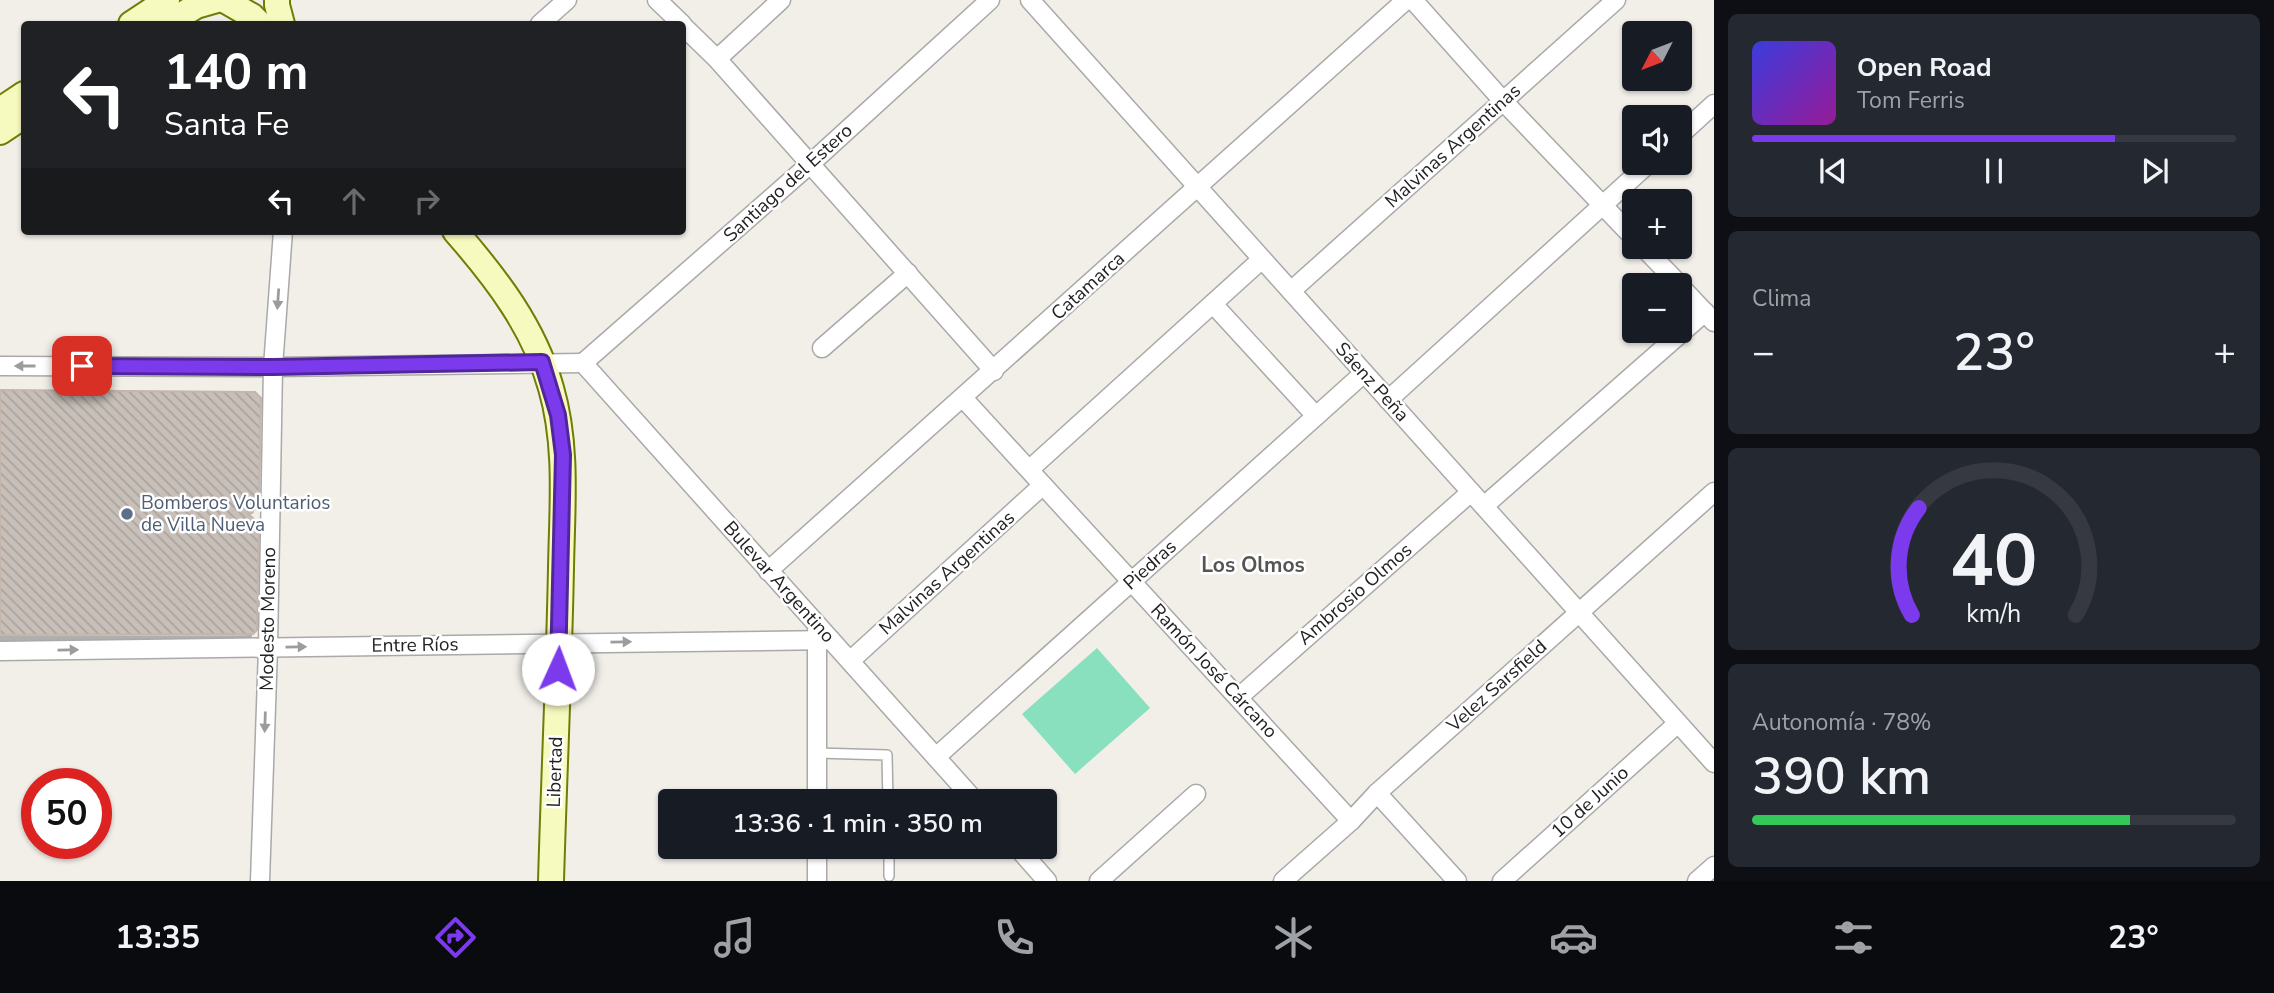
<!DOCTYPE html>
<html lang="es">
<head>
<meta charset="utf-8">
<style>
  :root { --surface:#171b24; --page:#242831; --text:#f1f3f6; --muted:#9ea1a6; --line:#363941; --accent:#7c3aed }
  body { margin:0; font-family:"Nunito Sans",sans-serif; background:var(--page); color:var(--text); height:100vh; display:flex; flex-direction:column; font-size:26px; white-space:nowrap }
  * { box-sizing:border-box; margin:0 }
  p { font-size:23px; color:var(--muted) }
  .icon { flex:none; width:38px; height:38px; fill:none; stroke:currentColor; stroke-width:2; stroke-linecap:round; stroke-linejoin:round }
  .map { position:relative; flex:1; overflow:hidden }
  .side { display:flex; flex-direction:column; gap:14px; padding:14px; background:#0d0f14; width:560px }
  .side>* { flex:none }
  .hud { position:absolute; left:21px; top:21px; width:665px; height:214px; border-radius:7px; box-shadow:0 2px 5px #0004; background:#202124; color:#fff; overflow:hidden }
  .needle { width:46px; rotate:228deg }
  .buttons { position:absolute; left:1622px; top:21px; display:grid; gap:14px }
  .buttons a { display:grid; place-items:center; width:70px; height:70px; border-radius:7px; background:var(--surface); box-shadow:0 2px 5px #0004; font-size:35px }
  .speed { position:absolute; left:21px; top:768px; display:flex; gap:14px; font-size:35px; font-weight:700; text-align:center }
  .speed>* { display:grid; place-content:center; width:91px; height:91px; border-radius:50%; background:var(--surface); box-shadow:0 2px 5px #0004; line-height:1 }
  .speed .limit { border:10px solid #d22; background:#fff; color:#111 }
  .pin { position:absolute; display:grid; place-items:center; width:60px; height:60px; color:#fff; margin:-30px; border-radius:14px; box-shadow:0 4px 10px #0006 }
  .me { position:absolute; width:77px; margin:-38px; rotate:2deg; stroke-linejoin:round; filter:drop-shadow(0 0 5px #0008) }
  .turn { display:flex; align-items:center; gap:24px; height:147px; padding:0 28px; font-size:32px }
  .turn .icon { width:91px; height:91px; stroke-width:2.5 }
  .turn b { display:block; font-size:49px; line-height:60px }
  .lanes { display:flex; align-items:center; height:66px; padding:0 28px; background:#0003; justify-content:center; gap:35px; direction:ltr }
  .lanes .off { opacity:.35 }
  .big { font-size:52px; font-weight:600; line-height:1.1 }
  .side .tile { flex:1; display:flex; flex-direction:column; justify-content:center; gap:10px; min-width:0; padding:0 24px; border-radius:10px; background:var(--page) }
  .side .dial { align-items:center; gap:0 }
  .dial svg { height:182px; overflow:visible; fill:none; stroke:var(--line); stroke-width:7; stroke-linecap:round; text-anchor:middle }
  .dial text { fill:var(--text); stroke:none }
  .song { display:flex; align-items:center; gap:21px }
  .cover { width:84px; height:84px; border-radius:10px; background:linear-gradient(135deg,hsl(240 70% 55%),hsl(300 70% 35%)) }
  .played { height:7px; border-radius:4px; background:linear-gradient(90deg,var(--accent) 75%,var(--line) 75%) }
  .keys { display:flex; justify-content:space-around; direction:ltr }
  .heat { display:flex; justify-content:space-between; align-items:center; font-size:38px; direction:ltr }
  .charge { height:10px; border-radius:5px; background:linear-gradient(90deg,#34c759 78%,var(--line) 0) }
  .trip { position:absolute; left:658px; top:789px; width:399px; height:70px; border-radius:7px; background:var(--surface); box-shadow:0 2px 5px #0004; font-weight:600; line-height:70px; text-align:center }
  .tab-bar { display:flex; height:112px; justify-content:space-around; align-items:center; background:#090b0e; color:var(--muted) }
  .tab-bar .icon { width:49px; height:49px }
  .tab-bar .active { color:var(--accent) }
  .tab-bar b { font-size:32px; color:var(--text) }
  main { display:flex; flex:1; min-height:0 }
  .map>svg:first-child { display:block }
  .pitch { fill:#88e0be }
  .building { fill:url(#building-back-hatch); stroke:#c4b6ab; stroke-width:2; filter:url(#shadow) }
  .lines { fill:none; stroke-linecap:round; stroke-linejoin:round }
  .lane-casing { stroke:#a9a9a9; stroke-width:12 }
  .street-casing { stroke:#a9a9a9; stroke-width:21 }
  .secondary-casing { stroke:#707d05; stroke-width:28 }
  .lane { stroke:#fff; stroke-width:9 }
  .street { stroke:#fff; stroke-width:18 }
  .secondary { stroke:#f7fabf; stroke-width:24 }
  .oneway { fill:#9c9c9c }
  .route-casing { stroke:#51269a; stroke-width:18 }
  .route { stroke:#7c3aed; stroke-width:12 }
  .service-dot { fill:#5c6f8a; stroke:#fff; stroke-width:2.5 }
  .labels { text-anchor:middle; dominant-baseline:central; stroke-width:5; stroke-linejoin:round; paint-order:stroke }
  .street-label { font-size:19px; fill:#222; stroke:#fff }
  .service-label { font-size:19px; fill:#4e5e75; stroke:#fff; text-anchor:start }
  .neighbourhood-label { font-size:21px; font-weight:bold; fill:#555; stroke:#fff }
</style>
</head>
<body>
<main>
<div class="map">
<svg width="1714" height="881" viewBox="0 0 1714 881">
  <defs>
    <pattern id="building-back-hatch" width="6" height="6" patternUnits="userSpaceOnUse" patternTransform="scale(1.75)"><rect width="6" height="6" fill="#c7bfb8"/><path d="M-1 5l2 2M0 0l6 6M5-1l2 2" fill="none" stroke="#aba49e"/></pattern>
    <filter id="shadow"><feDropShadow dx="-6" dy="6" stdDeviation="0" flood-color="#0004"/></filter>
  </defs>
  <rect width="100%" height="100%" fill="#f2efe9"/>
  <!-- pitch -->
  <path class="pitch" d="M1097,648L1150,708L1075,774L1022,714Z"/>
  <!-- building -->
  <path class="building" d="M0,390L255,392L261,398L259,506L248,514L259,523L257,630L253,634L0,635Z"/>
  <g class="lines">
    <defs>
      <g id="lane">
        <path d="M817,753L887,755L888,802"/>
        <path d="M889,847V876"/>
      </g>
      <g id="street">
        <path d="M657,0L682,24"/>
        <path d="M1030,0L1714,763"/>
        <path d="M1413,0L1503,101L1634,238"/>
        <path d="M540,24L567,0"/>
        <path d="M682,25L717,59L994,371"/>
        <path d="M717,59L781,0"/>
        <path d="M1680,135L1714,104"/>
        <path d="M1643,247L1680,285"/>
        <path d="M1680,286L1714,322"/>
        <path d="M1291,291L1616,0"/>
        <path d="M1213,304L1316,416"/>
        <path d="M822,348L908,273"/>
        <path d="M583,363L976,802"/>
        <path d="M583,363L809,165L990,0"/>
        <path d="M0,366L273,367L583,363"/>
        <path d="M963,398L1351,821"/>
        <path d="M1388,400L1649,163"/>
        <path d="M1030,469L1262,259"/>
        <path d="M1484,506L1705,312"/>
        <path d="M768,571L1406,0"/>
        <path d="M817,631V802"/>
        <path d="M0,651L831,640"/>
        <path d="M850,661L1043,485"/>
        <path d="M1239,697L1471,492"/>
        <path d="M936,757L1364,373"/>
        <path d="M1377,793L1457,881"/>
        <path d="M1017,847L1047,881"/>
        <path d="M260,881L268,648L273,367L283,231"/>
        <path d="M817,881V847"/>
        <path d="M1099,881L1196,794"/>
        <path d="M1283,881L1351,821L1377,793L1714,492"/>
        <path d="M1502,881L1678,723"/>
        <path d="M1697,881L1714,866"/>
      </g>
      <g id="secondary">
        <path d="M277,0V5L282,24"/>
        <path d="M226,1L252,16L260,24"/>
        <path d="M131,24L167,0"/>
        <path d="M167,24L196,6L217,0"/>
        <path d="M0,110L24,94"/>
        <path d="M0,132L24,116"/>
        <path d="M455,231C496,278 534,327 551,388C568,446 562,508 561,568C559,672 554,777 551,881"/>
      </g>
    </defs>
    <!-- lane casing -->
    <use href="#lane" class="lane-casing"/>
    <!-- street casing -->
    <use href="#street" class="street-casing"/>
    <!-- secondary casing -->
    <use href="#secondary" class="secondary-casing"/>
    <!-- lane -->
    <use href="#lane" class="lane"/>
    <!-- street -->
    <use href="#street" class="street"/>
    <!-- secondary -->
    <use href="#secondary" class="secondary"/>
  </g>
  <!-- one-way arrows -->
  <defs><path id="oneway-solid" d="M-6-.8H1V-3.2L6.5 0L1 3.2V.8H-6Z" transform="scale(1.75)"/></defs>
  <g class="oneway">
    <use href="#oneway-solid" transform="translate(278 299) rotate(94)"/>
    <use href="#oneway-solid" transform="translate(25 366) rotate(-180)"/>
    <use href="#oneway-solid" transform="translate(621 642) rotate(-1)"/>
    <use href="#oneway-solid" transform="translate(296 647) rotate(-1)"/>
    <use href="#oneway-solid" transform="translate(68 650) rotate(-1)"/>
    <use href="#oneway-solid" transform="translate(265 722) rotate(92)"/>
  </g>
  <g class="lines">
    <defs>
      <path id="route" d="M82,366L273,367L542,362L558,415L563,455L558,669"/>
    </defs>
    <!-- route casing -->
    <use href="#route" class="route-casing"/>
    <!-- route -->
    <use href="#route" class="route"/>
  </g>
  <!-- markers -->
  <circle class="service-dot" cx="127" cy="514" r="7"/>
  <g class="labels">
    <!-- street labels -->
    <g class="street-label">
      <text transform="translate(1453 146) rotate(-42)">Malvinas Argentinas</text>
      <text transform="translate(788 183) rotate(-42)">Santiago del Estero</text>
      <text transform="translate(1088 286) rotate(-42)">Catamarca</text>
      <text transform="translate(1372 382) rotate(48)">Sáenz Peña</text>
      <text transform="translate(1150 565) rotate(-42)">Piedras</text>
      <text transform="translate(947 573) rotate(-42)">Malvinas Argentinas</text>
      <text transform="translate(779 582) rotate(48)">Bulevar Argentino</text>
      <text transform="translate(1355 594) rotate(-41)">Ambrosio Olmos</text>
      <text transform="translate(268 619) rotate(-89)">Modesto Moreno</text>
      <text transform="translate(415 645) rotate(-1)">Entre Ríos</text>
      <text transform="translate(1214 671) rotate(47)">Ramón José Cárcano</text>
      <text transform="translate(1497 686) rotate(-42)">Velez Sarsfield</text>
      <text transform="translate(555 772) rotate(-88)">Libertad</text>
      <text transform="translate(1590 802) rotate(-42)">10 de Junio</text>
    </g>
    <!-- service labels -->
    <g class="service-label">
      <text x="141" y="503">Bomberos Voluntarios<tspan x="141" dy="22">de Villa Nueva</tspan></text>
    </g>
    <!-- neighbourhood labels -->
    <g class="neighbourhood-label">
      <text x="1253" y="565">Los Olmos</text>
    </g>
  </g>
</svg>
<div class="buttons">
<a><svg class="needle" viewBox="-14 -14 28 28"><path d="M0-13l5 13h-10z" fill="#e53935"/><path d="M0 13l5-13h-10z" fill="#9ea1a6"/></svg></a>
<a><svg class="icon" aria-label="sound" viewBox="0 0 24 24"><path d="M4 9h4l5-4v14l-5-4H4zM17 9q2 3 0 6"/></svg></a>
<a>+</a>
<a>−</a>
</div>
<div class="speed"><div class="limit">50</div></div>
<div class="pin" style="left:82px;top:366px;background:#d93025"><svg class="icon" aria-label="arrive" viewBox="0 0 24 24"><path d="M6 21V4h12l-3 4 3 4H6"/></svg></div>
<svg class="me" style="left:558px;top:669px" viewBox="-20 -20 40 40"><circle r="19" fill="#fff"/><path d="M0-13L10 11 0 6-10 11z" fill="#7c3aed"/></svg>
<div class="trip">13:36 · 1 min · 350 m</div>
<div class="hud">
<div class="turn"><svg class="icon" aria-label="left" viewBox="0 0 24 24"><path d="M17 20v-9H6M10 6l-5 5 5 5"/></svg><div><b>140 m</b>Santa Fe</div></div>
<div class="lanes"><svg class="icon" aria-label="left" viewBox="0 0 24 24"><path d="M17 20v-9H6M10 6l-5 5 5 5"/></svg><svg class="icon off" aria-label="ahead" viewBox="0 0 24 24"><path d="M12 20V5M6 11l6-6 6 6"/></svg><svg class="icon off" aria-label="right" viewBox="0 0 24 24"><path d="M7 20v-9h11M14 6l5 5-5 5"/></svg></div>
</div>
</div>
<section class="side">
<div class="tile">
<div class="song"><i class="cover"></i><div><b>Open Road</b><p>Tom Ferris</p></div></div>
<div class="played"></div>
<div class="keys"><svg class="icon" aria-label="previous" viewBox="0 0 24 24"><path d="M18 5L8 12l10 7zM5 5v14"/></svg><svg class="icon" aria-label="pause" viewBox="0 0 24 24"><path d="M8 5v14M16 5v14"/></svg><svg class="icon" aria-label="next" viewBox="0 0 24 24"><path d="M6 5l10 7-10 7zM19 5v14"/></svg></div>
</div>
<div class="tile"><p>Clima</p>
<div class="heat"><a>−</a><b class="big">23°</b><a>+</a></div>
</div>
<div class="tile dial"><svg viewBox="0 0 100 80">
<path d="M14 69A42 42 0 1 1 86 69"/>
<path d="M14 69A42 42 0 0 1 17 22" stroke="#7c3aed"/>
<text x="50" y="56" font-size="32" font-weight="700">40</text>
<text x="50" y="72" font-size="11">km/h</text>
</svg></div>
<div class="tile"><p>Autonomía · 78%</p><b class="big">390 km</b><div class="charge"></div></div>
</section>
</main>
<nav class="tab-bar">
<b>13:35</b>
<svg class="icon active" aria-label="directions" viewBox="0 0 24 24"><path d="M12 3l9 9-9 9-9-9zM9 14v-3h6M13 9l2 2-2 2"/></svg>
<svg class="icon" aria-label="music" viewBox="0 0 24 24"><path d="M9 18V5l10-2v13"/><circle cx="6" cy="18" r="3"/><circle cx="16" cy="16" r="3"/></svg>
<svg class="icon" aria-label="phone" viewBox="0 0 24 24"><path d="M5 4h4l2 5-3 2q2 4 5 5l2-3 5 2v4C11 20 4 13 5 4z"/></svg>
<svg class="icon" aria-label="climate" viewBox="0 0 24 24"><path d="M12 3v18M4 7l16 10M4 17L20 7"/></svg>
<svg class="icon" aria-label="car" viewBox="0 0 24 24"><path d="M5 17H2v-5l4-1 3-4h7l3 4 3 1v5h-3M9 17h6M6 11h13"/><circle cx="7" cy="17" r="2"/><circle cx="17" cy="17" r="2"/></svg>
<svg class="icon" aria-label="filters" viewBox="0 0 24 24"><path d="M4 7h16M4 17h16"/><circle cx="9" cy="7" r="2"/><circle cx="15" cy="17" r="2"/></svg>
<b>23°</b>
</nav>
</body>
</html>
